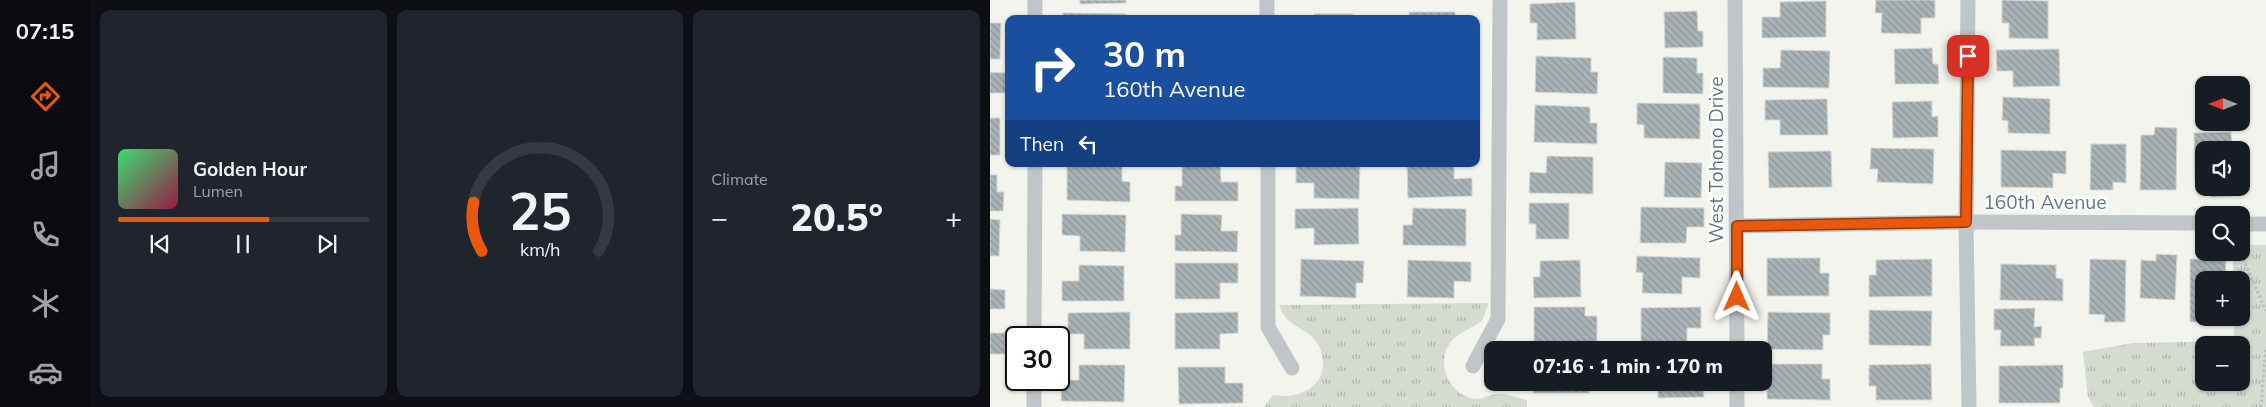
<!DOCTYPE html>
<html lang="en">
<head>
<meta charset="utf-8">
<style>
  :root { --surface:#171b24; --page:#20242c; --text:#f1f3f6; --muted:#9ea1a6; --line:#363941; --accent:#ea580c }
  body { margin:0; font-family:Mulish,sans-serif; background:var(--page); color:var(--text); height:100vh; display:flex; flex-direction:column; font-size:19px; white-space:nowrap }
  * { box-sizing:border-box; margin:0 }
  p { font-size:16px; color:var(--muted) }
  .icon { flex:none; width:28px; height:28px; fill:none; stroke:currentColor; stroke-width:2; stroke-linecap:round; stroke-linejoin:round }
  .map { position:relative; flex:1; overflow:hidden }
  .sheet { display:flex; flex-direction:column; gap:10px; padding:10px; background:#0d0f14; width:900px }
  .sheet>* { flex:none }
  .hud { position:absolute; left:15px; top:15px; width:475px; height:152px; border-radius:10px; box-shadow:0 1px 4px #0004; background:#1a4fa0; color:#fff; overflow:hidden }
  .needle { width:32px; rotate:270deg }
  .tools { position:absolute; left:1205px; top:76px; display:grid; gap:10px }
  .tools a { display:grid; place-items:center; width:55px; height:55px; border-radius:10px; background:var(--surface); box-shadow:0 1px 4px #0004; font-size:25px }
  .speed { position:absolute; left:15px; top:326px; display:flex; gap:10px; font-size:25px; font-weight:700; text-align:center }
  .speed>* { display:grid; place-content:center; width:65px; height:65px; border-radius:50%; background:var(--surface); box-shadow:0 1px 4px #0004; line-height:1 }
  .speed .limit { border:2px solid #111; border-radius:8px; background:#fff; color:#111 }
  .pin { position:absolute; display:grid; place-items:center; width:42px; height:42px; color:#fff; margin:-21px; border-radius:10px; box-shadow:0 2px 8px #0006 }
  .me { position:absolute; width:55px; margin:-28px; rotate:0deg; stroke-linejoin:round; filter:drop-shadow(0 0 4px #0008) }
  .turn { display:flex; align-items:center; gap:18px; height:105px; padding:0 15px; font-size:22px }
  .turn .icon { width:65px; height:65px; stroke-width:2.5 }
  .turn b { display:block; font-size:35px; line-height:42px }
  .then { display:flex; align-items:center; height:48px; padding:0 15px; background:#0003; gap:10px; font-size:19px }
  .big { font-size:38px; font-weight:800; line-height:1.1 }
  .sheet .tile { flex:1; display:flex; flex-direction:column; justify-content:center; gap:8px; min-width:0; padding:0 18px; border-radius:10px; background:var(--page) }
  .sheet .dial { align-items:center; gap:0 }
  .dial svg { height:130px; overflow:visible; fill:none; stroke:var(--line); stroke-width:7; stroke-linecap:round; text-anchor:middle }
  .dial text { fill:var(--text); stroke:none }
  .song { display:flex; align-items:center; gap:15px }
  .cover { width:60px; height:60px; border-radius:8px; background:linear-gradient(135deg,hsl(140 70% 55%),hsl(340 70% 35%)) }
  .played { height:5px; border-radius:2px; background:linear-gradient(90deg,var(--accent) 60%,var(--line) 60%) }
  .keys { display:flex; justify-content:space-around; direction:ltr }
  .heat { display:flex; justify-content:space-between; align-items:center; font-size:28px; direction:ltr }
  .sheet .tiles { flex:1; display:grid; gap:10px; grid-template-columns:repeat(3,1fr) }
  .trip { position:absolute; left:494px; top:341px; width:288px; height:50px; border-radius:10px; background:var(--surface); box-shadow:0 1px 4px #0004; font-weight:800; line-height:50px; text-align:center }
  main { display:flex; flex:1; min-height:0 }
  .tab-bar { display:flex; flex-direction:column; width:90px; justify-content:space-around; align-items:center; background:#090b0e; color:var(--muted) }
  .tab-bar .icon { width:35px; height:35px }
  .tab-bar .selected { color:var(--accent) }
  .tab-bar b { font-size:22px; color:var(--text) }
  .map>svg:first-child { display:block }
  .grass { fill:url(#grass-tufts); fill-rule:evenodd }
  .building { fill:url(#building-back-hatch); stroke:#d5d5d2 }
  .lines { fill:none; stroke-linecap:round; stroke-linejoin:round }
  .path { stroke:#bcbec0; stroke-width:3; stroke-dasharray:2.5 2.5; stroke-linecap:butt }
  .minor { stroke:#c0c5c7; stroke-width:15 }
  .route-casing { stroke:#983908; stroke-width:12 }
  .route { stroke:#ea580c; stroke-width:9 }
  .labels { text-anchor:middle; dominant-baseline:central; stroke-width:5; stroke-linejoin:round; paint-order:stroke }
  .street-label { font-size:19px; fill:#617682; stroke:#fff }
</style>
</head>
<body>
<main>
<nav class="tab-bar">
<b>07:15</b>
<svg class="icon selected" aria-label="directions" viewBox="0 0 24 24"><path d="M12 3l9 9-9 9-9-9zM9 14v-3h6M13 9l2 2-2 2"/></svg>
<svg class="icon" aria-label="music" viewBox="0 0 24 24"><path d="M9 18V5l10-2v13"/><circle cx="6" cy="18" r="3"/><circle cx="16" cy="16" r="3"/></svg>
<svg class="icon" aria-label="phone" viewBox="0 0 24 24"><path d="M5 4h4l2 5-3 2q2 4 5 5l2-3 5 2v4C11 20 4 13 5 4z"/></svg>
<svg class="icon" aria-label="climate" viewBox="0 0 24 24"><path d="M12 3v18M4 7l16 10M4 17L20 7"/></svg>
<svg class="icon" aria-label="car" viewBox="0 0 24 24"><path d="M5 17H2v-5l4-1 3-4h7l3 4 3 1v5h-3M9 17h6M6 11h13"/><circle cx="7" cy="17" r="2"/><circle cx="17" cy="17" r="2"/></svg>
</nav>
<section class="sheet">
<div class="tiles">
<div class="tile">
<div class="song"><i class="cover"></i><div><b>Golden Hour</b><p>Lumen</p></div></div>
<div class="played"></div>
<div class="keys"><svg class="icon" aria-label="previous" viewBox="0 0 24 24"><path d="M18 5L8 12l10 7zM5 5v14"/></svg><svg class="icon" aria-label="pause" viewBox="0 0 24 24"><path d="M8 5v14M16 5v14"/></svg><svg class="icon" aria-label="next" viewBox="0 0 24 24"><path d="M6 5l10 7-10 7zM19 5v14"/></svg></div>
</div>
<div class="tile dial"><svg viewBox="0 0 100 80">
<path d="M14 69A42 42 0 1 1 86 69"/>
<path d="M14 69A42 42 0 0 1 9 39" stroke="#ea580c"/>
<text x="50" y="56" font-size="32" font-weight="700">25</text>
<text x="50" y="72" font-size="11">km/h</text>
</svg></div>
<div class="tile"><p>Climate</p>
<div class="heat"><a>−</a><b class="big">20.5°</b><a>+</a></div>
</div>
</div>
</section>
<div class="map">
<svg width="1276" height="407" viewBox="0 0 1276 407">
  <defs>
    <pattern id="grass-tufts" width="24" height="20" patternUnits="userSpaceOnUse" patternTransform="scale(1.25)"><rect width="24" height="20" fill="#d5dbd0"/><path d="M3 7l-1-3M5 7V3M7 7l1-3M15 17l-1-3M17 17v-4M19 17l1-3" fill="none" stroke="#b0b6ae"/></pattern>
    <pattern id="building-back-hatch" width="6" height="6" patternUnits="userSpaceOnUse" patternTransform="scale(1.25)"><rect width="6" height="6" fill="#a9b3b6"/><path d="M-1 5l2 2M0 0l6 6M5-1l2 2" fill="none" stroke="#8d9699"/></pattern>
  </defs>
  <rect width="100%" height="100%" fill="#f4f4ef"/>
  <!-- grass -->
  <g class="grass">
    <path d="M1251,245H1276V407H1104L1098,397L1093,352L1143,343L1244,341V318H1251V280H1243V253L1251,252ZM1214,345H1251V382H1214Z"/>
    <path d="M499,303L492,321C481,329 468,332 460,343C446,362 458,392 481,398C491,401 497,395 507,394C515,393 528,398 537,400V407H274L283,395C311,400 341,384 331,351C324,327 297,331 289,305Z"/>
  </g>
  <!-- building -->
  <g class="building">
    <path d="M90,0H136V3L90,4Z"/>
    <path d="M886,0H945V18H931V34L891,33L892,13H885Z"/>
    <path d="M1012,0L1058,1V39L1019,38V23H1012Z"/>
    <path d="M836,1V37L772,38V17H790V2Z"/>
    <path d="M585,2L586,39L547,40V23H540V4Z"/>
    <path d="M707,11L708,31H713V47L675,48L674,12Z"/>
    <rect x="419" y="12" width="46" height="7"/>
    <path d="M73,13L136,14V19H73Z"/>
    <rect x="324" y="14" width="39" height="5"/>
    <rect x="185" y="17" width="47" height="2"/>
    <path d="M0,23H11L10,59H0Z"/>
    <path d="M942,48L943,64H948L949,84H905L904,49Z"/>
    <path d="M1069,49L1070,86L1023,87V71H1007L1006,50Z"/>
    <path d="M791,50L840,51L839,88L773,87V68H790Z"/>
    <path d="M546,56L601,58V72H608L607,94L545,92Z"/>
    <path d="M673,57L707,58V73H713V94L673,93Z"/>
    <path d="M0,72L16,73V93H0Z"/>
    <path d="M1013,97L1060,99V134L1018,133V121L1012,120Z"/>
    <path d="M837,99L838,135H790V120H775V100Z"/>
    <path d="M942,101V117L948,116V137L903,138L902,102Z"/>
    <path d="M647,103L710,104V139L654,138V125L647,124Z"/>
    <path d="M545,105L600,107V123H607V144L544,142Z"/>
    <rect x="0" y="118" width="10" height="37"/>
    <path d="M1165,127L1187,128L1186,190H1150L1151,135H1164Z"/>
    <path d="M1241,132L1242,150H1214V179H1205L1204,133Z"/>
    <path d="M1101,144H1136V183L1123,182V190H1100Z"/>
    <path d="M881,148L944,149L943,184L887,182L888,169H880Z"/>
    <path d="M1011,150L1076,151V174L1063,173V188L1011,187Z"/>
    <path d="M841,151L842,187L779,188L778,152Z"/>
    <path d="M557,156L603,157V194L539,193L540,172L556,173Z"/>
    <path d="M675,162L712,163L711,198L674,197Z"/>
    <path d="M77,164H132V181L140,182V202L77,200Z"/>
    <path d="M230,164L231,182H248V201H185V186H192V165Z"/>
    <path d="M306,164H370L369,199L324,198V183H306Z"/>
    <path d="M417,164H464V179L482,178V196L418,198Z"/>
    <path d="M0,175H7V192H14L13,211H0Z"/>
    <path d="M1221,188H1242V196L1221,197Z"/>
    <path d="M539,203H579V239H546V224H539Z"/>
    <path d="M651,207L714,208V227H697L696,243H650Z"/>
    <path d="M368,208L369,244L324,245V228L305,229V209Z"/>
    <path d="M423,208L476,209V246L413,245V225H422Z"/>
    <path d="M72,214L136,215L135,252L90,251V236L72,235Z"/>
    <path d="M191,214L232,215L231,231H248L247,252L185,251V235H191Z"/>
    <path d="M0,219L10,220L9,256H0Z"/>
    <path d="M1166,254L1187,255L1185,300L1150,298L1151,260L1166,261Z"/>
    <path d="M647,256L710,258V278L692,277V294L652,293L653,273L646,272Z"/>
    <path d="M777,258H830V273H839V296H777Z"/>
    <path d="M311,259L374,261L373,283H366V298L310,296Z"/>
    <path d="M942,259V296L879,297V275H886V260Z"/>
    <path d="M1100,259L1136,260L1135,322H1114L1115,315L1099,314Z"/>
    <path d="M1200,259H1236L1235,280H1214V318H1221V322H1200Z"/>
    <path d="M418,260L481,262V282L464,281V298L417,297Z"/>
    <path d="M590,260L591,297L544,298L543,277H550V261Z"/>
    <path d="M185,263H248V283H230V299H185Z"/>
    <path d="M1011,264L1066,265V278L1073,279V301L1010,300Z"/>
    <path d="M89,265L134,266V301H72V281H89Z"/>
    <path d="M0,289L15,290V309H0Z"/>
    <path d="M544,307H595V316H607V343H544Z"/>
    <path d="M711,307V328H697V343H651V308Z"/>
    <path d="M1045,308L1044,327L1052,326L1051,338H1044L1045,346H1010L1011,330H1004V309Z"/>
    <path d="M879,310L942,311L941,346L879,345Z"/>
    <path d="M140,312V349H94V334H78V313Z"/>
    <path d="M248,312V333L230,334V349H185V313Z"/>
    <path d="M778,312L840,313V335H833V350L777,349Z"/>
    <rect x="0" y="333" width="15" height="21"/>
    <path d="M777,364H832V379H840V400L777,399Z"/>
    <path d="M941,364L942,400H886V386H879V365Z"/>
    <path d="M89,365H135L134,402L71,401L72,380H89Z"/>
    <path d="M1073,365V388H1070V403H1009V366Z"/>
    <path d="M188,367H235V383H253V403L189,404Z"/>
    <rect x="543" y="382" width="56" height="11"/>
    <path d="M668,382H713L714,397L668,398Z"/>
  </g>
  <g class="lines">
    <!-- path -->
    <g class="path">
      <path d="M1252,239L1254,261L1276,311"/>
      <path d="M1271,407L1276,347"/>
    </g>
    <!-- minor -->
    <g class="minor">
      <path d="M277,0V19"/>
      <path d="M745,0L747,350"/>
      <path d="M978,0L976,222L979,407"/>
      <path d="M45,19V0"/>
      <path d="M278,164V327L302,368"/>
      <path d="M1251,224H1276"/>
      <path d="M747,226L976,222L1214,223"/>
      <path d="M44,338L45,164"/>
      <path d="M483,366L508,319L510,0"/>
      <path d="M747,382V407"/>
      <path d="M44,407V380"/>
    </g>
  </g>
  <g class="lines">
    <defs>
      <path id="route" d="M747,297V226L976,222L978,56"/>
    </defs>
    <!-- route casing -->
    <use href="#route" class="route-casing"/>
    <!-- route -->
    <use href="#route" class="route"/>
  </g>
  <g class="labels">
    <!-- street labels -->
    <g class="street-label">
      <text transform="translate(726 160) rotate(-90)">West Tohono Drive</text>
      <text x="1055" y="202">160th Avenue</text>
    </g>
  </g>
</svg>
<div class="tools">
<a><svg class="needle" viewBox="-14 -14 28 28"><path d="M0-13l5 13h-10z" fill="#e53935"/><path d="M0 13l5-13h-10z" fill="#9ea1a6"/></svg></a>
<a><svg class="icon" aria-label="sound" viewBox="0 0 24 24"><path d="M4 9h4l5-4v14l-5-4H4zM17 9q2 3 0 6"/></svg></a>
<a><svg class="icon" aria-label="search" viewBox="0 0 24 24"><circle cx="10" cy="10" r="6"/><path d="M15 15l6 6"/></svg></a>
<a>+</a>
<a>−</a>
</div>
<div class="speed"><div class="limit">30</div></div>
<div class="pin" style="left:978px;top:56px;background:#d93025"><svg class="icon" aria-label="arrive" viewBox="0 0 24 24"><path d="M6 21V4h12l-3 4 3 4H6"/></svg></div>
<svg class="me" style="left:747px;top:297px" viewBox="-20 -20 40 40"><path d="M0-17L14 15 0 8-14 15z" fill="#ea580c" stroke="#fff" stroke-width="4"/></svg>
<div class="trip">07:16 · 1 min · 170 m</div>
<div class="hud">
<div class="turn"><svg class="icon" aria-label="right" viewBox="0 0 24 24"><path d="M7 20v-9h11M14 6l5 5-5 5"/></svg><div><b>30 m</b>160th Avenue</div></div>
<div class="then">Then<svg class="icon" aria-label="left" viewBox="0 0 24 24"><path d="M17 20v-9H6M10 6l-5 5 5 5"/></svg></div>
</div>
</div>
</main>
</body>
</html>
